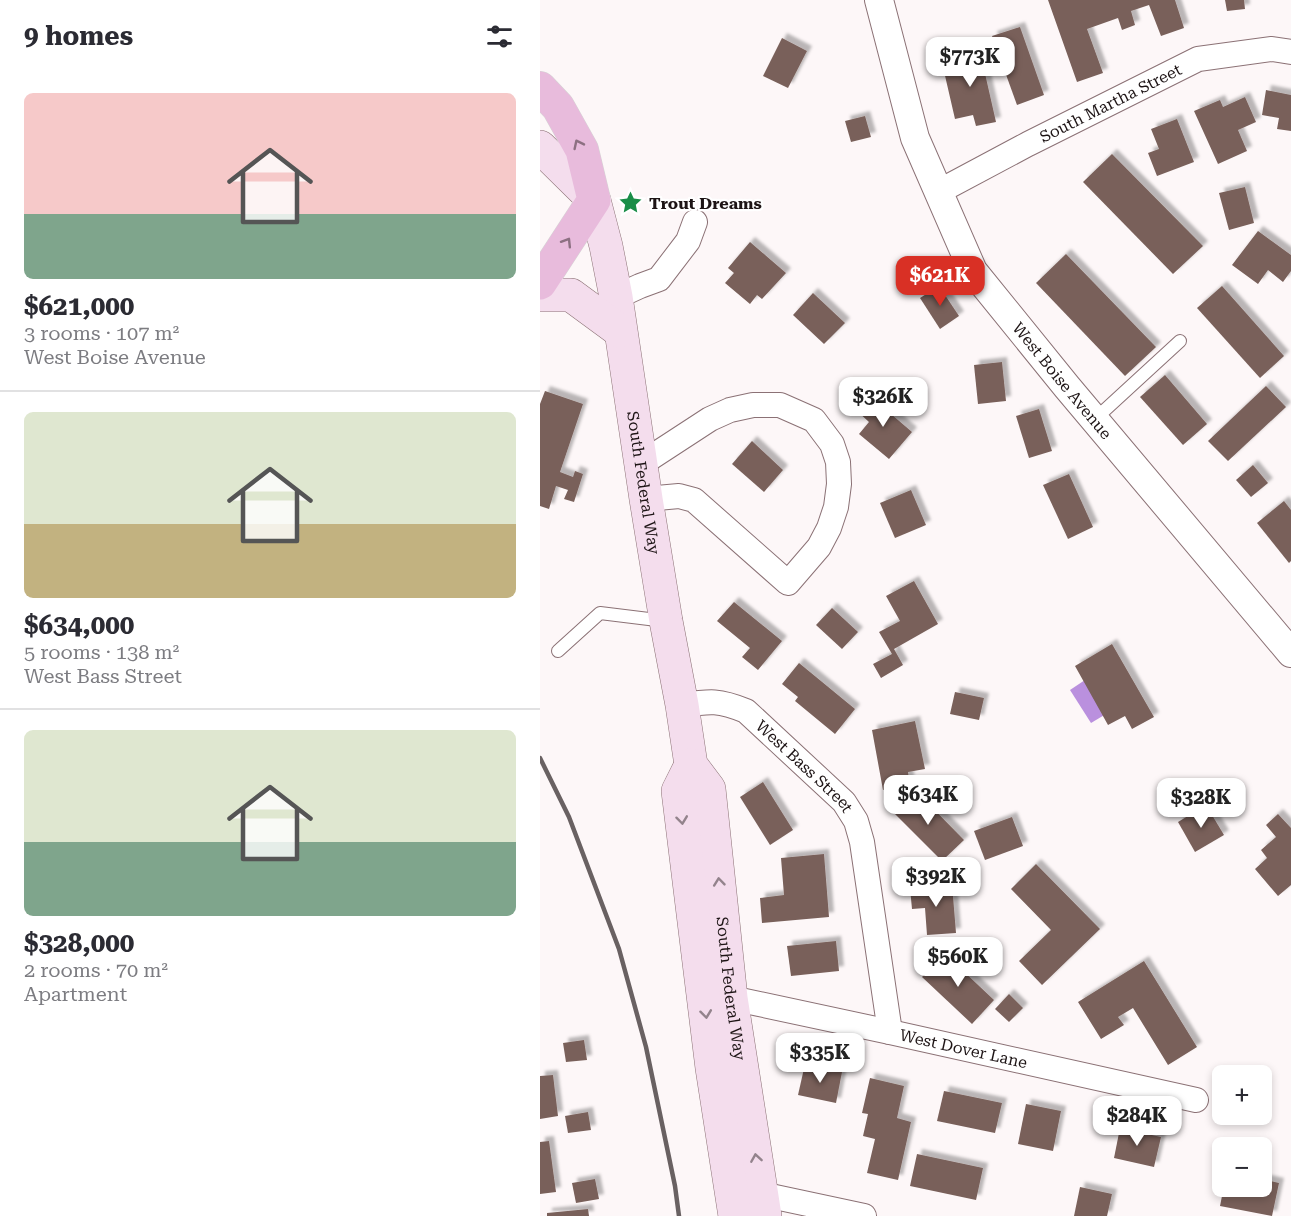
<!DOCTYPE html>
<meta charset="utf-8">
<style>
:root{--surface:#fff;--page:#f2f2f3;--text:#2b2b33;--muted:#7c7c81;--line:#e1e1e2;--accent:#d93025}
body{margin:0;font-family:"Roboto Serif",serif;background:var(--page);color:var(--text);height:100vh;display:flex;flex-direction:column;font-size:22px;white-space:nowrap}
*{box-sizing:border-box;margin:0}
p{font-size:20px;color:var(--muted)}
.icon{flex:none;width:33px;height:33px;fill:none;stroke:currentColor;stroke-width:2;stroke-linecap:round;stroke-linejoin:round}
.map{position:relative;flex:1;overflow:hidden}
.sheet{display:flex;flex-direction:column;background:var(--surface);width:540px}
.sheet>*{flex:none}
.tools{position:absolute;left:672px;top:1065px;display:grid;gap:12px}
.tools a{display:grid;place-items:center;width:60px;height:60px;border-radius:9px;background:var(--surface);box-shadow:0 3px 9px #0003;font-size:30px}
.price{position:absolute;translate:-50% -51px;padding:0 14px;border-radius:12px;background:#fff;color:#222;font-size:20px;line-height:39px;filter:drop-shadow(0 2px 3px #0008)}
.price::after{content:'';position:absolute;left:50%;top:36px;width:18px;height:14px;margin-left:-9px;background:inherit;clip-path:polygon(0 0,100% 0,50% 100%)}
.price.current{background:var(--accent);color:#fff}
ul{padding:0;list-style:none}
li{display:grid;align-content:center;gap:12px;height:318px;padding:0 24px}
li+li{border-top:2px solid var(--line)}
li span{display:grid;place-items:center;height:186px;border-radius:9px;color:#555}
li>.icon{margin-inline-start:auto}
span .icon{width:108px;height:108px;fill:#fffc;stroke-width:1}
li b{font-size:26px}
h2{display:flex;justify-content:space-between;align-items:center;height:72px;padding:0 24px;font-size:26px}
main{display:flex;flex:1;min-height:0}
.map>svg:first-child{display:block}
.water{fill:#ba90de}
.building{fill:#79605a;filter:url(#shadow)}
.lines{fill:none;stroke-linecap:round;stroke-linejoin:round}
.service-casing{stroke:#8b7175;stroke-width:14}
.minor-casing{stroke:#8b7175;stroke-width:26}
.tertiary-casing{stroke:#8b7175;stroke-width:30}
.secondary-casing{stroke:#8b7175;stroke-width:34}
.primary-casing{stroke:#d6d5d5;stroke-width:34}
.service{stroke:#fff;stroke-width:12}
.minor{stroke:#fff;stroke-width:24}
.tertiary{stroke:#fff;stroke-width:28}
.secondary{stroke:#f4dded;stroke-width:33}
.primary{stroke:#e8bbdc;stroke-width:33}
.rail{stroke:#696162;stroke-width:4.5}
.oneway{stroke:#8d7082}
.oneway2{stroke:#93838c}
.labels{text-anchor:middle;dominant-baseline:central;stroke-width:4.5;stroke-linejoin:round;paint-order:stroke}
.street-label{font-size:16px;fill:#1d1415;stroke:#fff}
.poi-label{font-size:16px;font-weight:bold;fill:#1d1415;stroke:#fff;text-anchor:start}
</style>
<main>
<section class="sheet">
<h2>9 homes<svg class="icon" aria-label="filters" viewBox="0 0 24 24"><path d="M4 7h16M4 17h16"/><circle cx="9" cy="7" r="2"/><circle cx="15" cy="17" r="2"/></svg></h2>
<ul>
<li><span style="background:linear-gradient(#f6c9c9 65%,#7fa58c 0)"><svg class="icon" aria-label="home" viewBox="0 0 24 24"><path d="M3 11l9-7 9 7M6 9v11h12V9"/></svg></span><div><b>$621,000</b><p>3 rooms · 107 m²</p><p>West Boise Avenue</p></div></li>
<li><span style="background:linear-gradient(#dfe7d0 60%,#c2b280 0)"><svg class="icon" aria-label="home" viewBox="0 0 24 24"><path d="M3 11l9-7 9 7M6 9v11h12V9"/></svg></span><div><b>$634,000</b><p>5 rooms · 138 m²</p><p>West Bass Street</p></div></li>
<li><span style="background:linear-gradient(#dfe7d0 60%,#7fa58c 0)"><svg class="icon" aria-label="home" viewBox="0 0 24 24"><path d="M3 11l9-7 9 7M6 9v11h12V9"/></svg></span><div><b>$328,000</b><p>2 rooms · 70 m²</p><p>Apartment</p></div></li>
</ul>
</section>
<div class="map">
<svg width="751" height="1216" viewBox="0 0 751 1216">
<defs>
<filter id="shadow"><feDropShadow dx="5" dy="-5" stdDeviation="1.5" flood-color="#0004"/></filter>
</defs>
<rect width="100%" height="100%" fill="#fdf7f8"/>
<path class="water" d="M545 680 566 714 551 723 530 690Z"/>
<g class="building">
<path d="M508 0H635L644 28 621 36 609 5 591 11 595 25 582 30 578 18 547 29 563 73 537 82Z"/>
<path d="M685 0H704L705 9 687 11Z"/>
<path d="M480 27 504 95 477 105 452 36Z"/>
<path d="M242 38 267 51 248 88 223 76Z"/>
<path d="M439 47 456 122 436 126 433 115 415 119 403 67 419 63 416 52Z"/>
<path d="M726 90 751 95V131L737 129 739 118 722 115Z"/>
<path d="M705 97 716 122 698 130 707 151 678 164 654 111 680 100 683 107Z"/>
<path d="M325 116 331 137 311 142 305 121Z"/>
<path d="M637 119 654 162 617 176 608 153 619 149 611 129Z"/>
<path d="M572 154 663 246 633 274 543 182Z"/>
<path d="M705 187 714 223 689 230 679 193Z"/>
<path d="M718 231 751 255V271L743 282 728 270 718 284 692 265Z"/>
<path d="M210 242 246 273 222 299 217 295 210 304 185 283 194 273 188 268Z"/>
<path d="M526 254 616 347 585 376 496 283Z"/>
<path d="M399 286 419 316 400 329 380 298Z"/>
<path d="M682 286 744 356 720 378 657 308Z"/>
<path d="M273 293 305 323 284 344 253 315Z"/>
<path d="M462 362 466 401 438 404 434 365Z"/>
<path d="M625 375 667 424 643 445 600 397Z"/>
<path d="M726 386 746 407 688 461 668 441Z"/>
<path d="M5 391 43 404 20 472 33 477 35 471 43 474 34 502 24 499 28 490 16 486 9 509 0 506V404Z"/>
<path d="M330 396 372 432 349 459 319 434 329 422 317 411Z"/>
<path d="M499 409 512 451 489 458 476 416Z"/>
<path d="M212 441 243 470 224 492 192 464Z"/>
<path d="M713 465 728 483 711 497 696 480Z"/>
<path d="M529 474 553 527 528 539 503 485Z"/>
<path d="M371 490 386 525 355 538 340 503Z"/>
<path d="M744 501 751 510V561L749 563 717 523Z"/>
<path d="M374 581 398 624 354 649 363 665 341 678 333 664 352 654 339 632 360 621 346 596Z"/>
<path d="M194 602 242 641 218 670 202 657 210 648 177 621Z"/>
<path d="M292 608 318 632 302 649 276 625Z"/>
<path d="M572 644 614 717 592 729 585 716 568 725 535 666Z"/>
<path d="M259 663 315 709 295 734 255 701 258 697 242 684Z"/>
<path d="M415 692 444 698 439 720 410 714Z"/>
<path d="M375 721 385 769 368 772 370 785 343 790 332 730Z"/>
<path d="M223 782 253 830 230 845 200 797Z"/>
<path d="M375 790 424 840 402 861 353 812Z"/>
<path d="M666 805 684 835 655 852 638 822Z"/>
<path d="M738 814 751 828V885L738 896 715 869 727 858 721 850 736 837 726 825Z"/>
<path d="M472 817 483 846 445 860 434 831Z"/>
<path d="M284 854 289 917 222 923 220 898 244 895 241 858Z"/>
<path d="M496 864 560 929 502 985 479 961 511 930 471 889Z"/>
<path d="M412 884 416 933 387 935 385 908 372 909 370 888Z"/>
<path d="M296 941 299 971 251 976 247 946Z"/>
<path d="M404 953 454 1000 432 1024 382 977Z"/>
<path d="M604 961 657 1047 628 1065 593 1008 578 1017 584 1025 561 1039 538 1002Z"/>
<path d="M469 994 483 1008 469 1022 455 1009Z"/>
<path d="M44 1040 47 1060 26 1062 23 1043Z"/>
<path d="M265 1064 302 1072 296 1103 258 1095Z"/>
<path d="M13 1075 18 1116 0 1119V1076Z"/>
<path d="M330 1078 364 1086 357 1118 371 1122 358 1180 327 1173 335 1139 323 1136 328 1114 322 1113Z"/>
<path d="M404 1091 462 1103 455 1133 397 1121Z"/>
<path d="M486 1104 521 1111 513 1151 478 1144Z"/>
<path d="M48 1112 51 1130 28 1133 25 1116Z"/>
<path d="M580 1128 621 1137 614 1167 574 1158Z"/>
<path d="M9 1141 16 1192 0 1194V1142Z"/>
<path d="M377 1154 443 1168 436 1200 370 1186Z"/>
<path d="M55 1179 59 1199 36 1203 32 1183Z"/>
<path d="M722 1179 739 1183 732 1216 680 1206 684 1186H722Z"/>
<path d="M540 1187 572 1194 567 1216H534Z"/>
<path d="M48 1209 49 1216H7V1213Z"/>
</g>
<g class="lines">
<defs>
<g id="service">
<path d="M554 420 640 341"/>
<path d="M18 651 60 613 125 621"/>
</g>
<g id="minor">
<path id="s1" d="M398 192 488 144 658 59 732 49 751 52"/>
<path d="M76 297 100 286 119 279 148 241 155 222"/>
<path d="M101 464 170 419 190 410 213 405H240L274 420 292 444 298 462 299 484 296 507 289 528 279 547 248 583 154 500 139 496 106 499"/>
<path id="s2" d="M142 705C171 701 179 700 206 711L304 802 316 821 322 842 350 1032"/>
<path id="s3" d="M191 998 350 1032 656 1100"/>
<path d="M221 1194 324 1216"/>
</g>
<g id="tertiary">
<path id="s4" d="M339 0 375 138 433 271 527 387 751 653"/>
</g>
<g id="secondary">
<path id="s5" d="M0 147 54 200 66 246 76 297 106 499 126 621 142 705 151 765 169 789 191 998 225 1216"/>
<path d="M0 295H31L80 331"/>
<path d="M151 765 138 791 172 1068 195 1216"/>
</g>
<path id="primary" d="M0 88 18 107 42 150 54 200 0 283"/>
</defs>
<use href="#service" class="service-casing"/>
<use href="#minor" class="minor-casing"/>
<use href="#tertiary" class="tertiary-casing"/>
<use href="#secondary" class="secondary-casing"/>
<use href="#primary" class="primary-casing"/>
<use href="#service" class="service"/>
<use href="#minor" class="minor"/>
<use href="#tertiary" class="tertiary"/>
<use href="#secondary" class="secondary"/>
<use href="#primary" class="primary"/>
<path class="rail" d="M0 758 29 817 79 949 106 1047 135 1186 139 1216"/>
</g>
<defs><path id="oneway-chevron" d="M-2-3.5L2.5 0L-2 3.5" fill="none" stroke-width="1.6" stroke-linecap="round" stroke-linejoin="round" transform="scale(1.5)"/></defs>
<g class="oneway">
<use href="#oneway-chevron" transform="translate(38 144) rotate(-116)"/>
<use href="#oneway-chevron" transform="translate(27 242) rotate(-58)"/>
</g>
<g class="oneway2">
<use href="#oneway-chevron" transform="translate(142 820) rotate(83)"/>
<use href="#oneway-chevron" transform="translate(179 882) rotate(-96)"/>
<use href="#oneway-chevron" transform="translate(166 1014) rotate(83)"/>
<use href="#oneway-chevron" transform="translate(216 1158) rotate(-99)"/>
</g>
<defs>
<symbol id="sight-bare" viewBox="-9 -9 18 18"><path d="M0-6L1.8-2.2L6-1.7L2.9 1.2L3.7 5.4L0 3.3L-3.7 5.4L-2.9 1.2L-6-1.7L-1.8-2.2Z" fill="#198d47" stroke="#fff" stroke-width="2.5" paint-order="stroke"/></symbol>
</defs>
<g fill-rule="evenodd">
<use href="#sight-bare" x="74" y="186" width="33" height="33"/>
</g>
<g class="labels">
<g class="street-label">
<text stroke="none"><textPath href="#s1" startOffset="194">South Martha Street</textPath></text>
<text stroke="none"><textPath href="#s4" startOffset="429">West Boise Avenue</textPath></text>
<text stroke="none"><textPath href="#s5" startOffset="363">South Federal Way</textPath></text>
<text stroke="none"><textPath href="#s2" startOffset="146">West Bass Street</textPath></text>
<text stroke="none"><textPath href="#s5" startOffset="880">South Federal Way</textPath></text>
<text stroke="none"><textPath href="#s3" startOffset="238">West Dover Lane</textPath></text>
</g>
<g class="poi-label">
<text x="109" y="203">Trout Dreams</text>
</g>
</g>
</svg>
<div class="tools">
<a>+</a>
<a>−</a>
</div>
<b class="price" style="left:430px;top:88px">$773K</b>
<b class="price current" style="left:400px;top:307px">$621K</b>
<b class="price" style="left:343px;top:428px">$326K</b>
<b class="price" style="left:388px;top:826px">$634K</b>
<b class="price" style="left:661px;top:829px">$328K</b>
<b class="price" style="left:396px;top:908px">$392K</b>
<b class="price" style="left:418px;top:988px">$560K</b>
<b class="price" style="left:280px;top:1084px">$335K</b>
<b class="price" style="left:597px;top:1147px">$284K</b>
</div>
</main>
